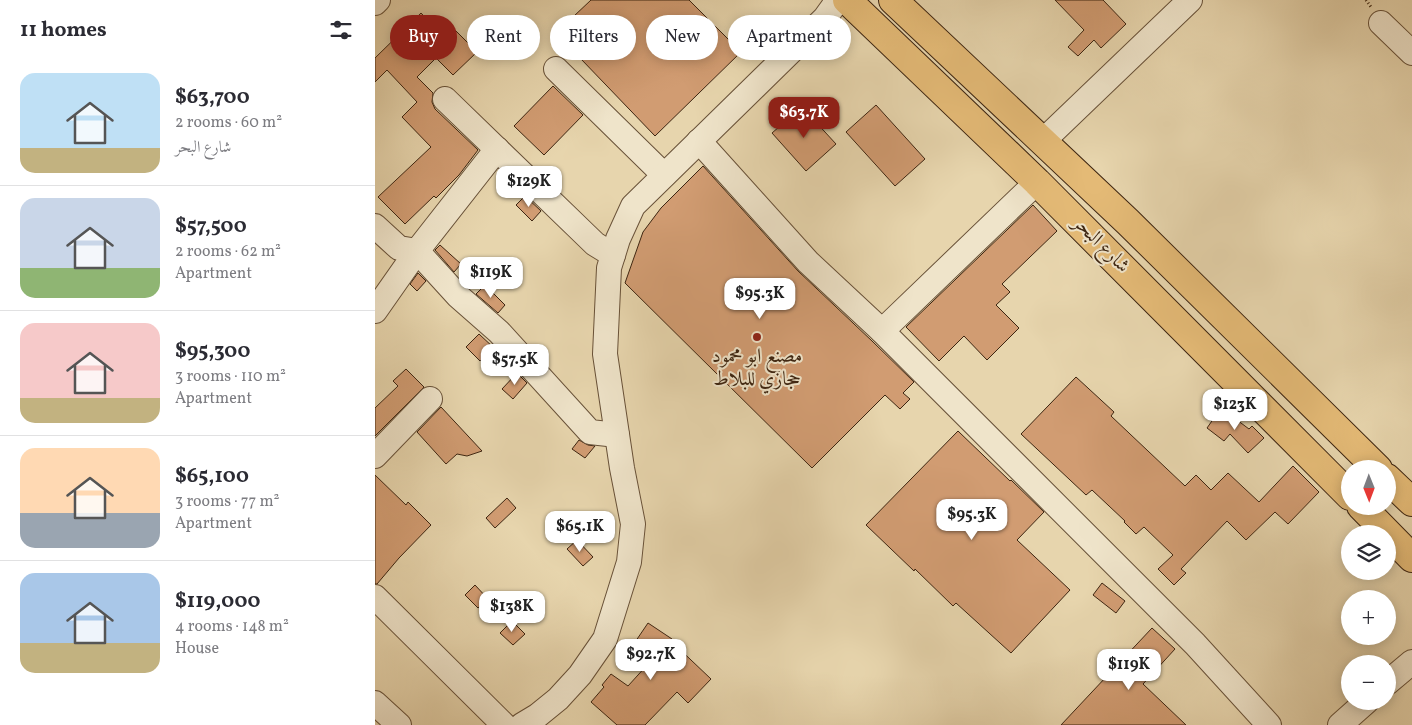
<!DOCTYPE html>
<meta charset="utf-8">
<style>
:root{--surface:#fff;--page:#f7f7f7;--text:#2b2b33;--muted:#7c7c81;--line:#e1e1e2;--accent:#8f2418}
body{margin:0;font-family:Vollkorn,Amiri,serif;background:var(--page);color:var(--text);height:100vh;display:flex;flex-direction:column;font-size:19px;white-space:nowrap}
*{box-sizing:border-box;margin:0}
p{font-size:16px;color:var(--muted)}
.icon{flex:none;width:28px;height:28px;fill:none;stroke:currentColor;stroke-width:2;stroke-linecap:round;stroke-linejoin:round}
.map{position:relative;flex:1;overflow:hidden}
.details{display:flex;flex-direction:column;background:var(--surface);width:375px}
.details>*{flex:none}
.hud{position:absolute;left:15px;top:15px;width:475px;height:45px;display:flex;gap:10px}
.needle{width:32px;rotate:179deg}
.buttons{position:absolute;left:966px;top:460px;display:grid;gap:10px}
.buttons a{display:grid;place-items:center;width:55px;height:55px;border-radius:50%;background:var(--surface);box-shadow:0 2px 12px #0003;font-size:25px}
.price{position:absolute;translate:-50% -42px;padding:0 11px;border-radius:10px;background:#fff;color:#222;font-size:16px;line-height:32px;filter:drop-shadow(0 1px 2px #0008)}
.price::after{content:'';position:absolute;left:50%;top:30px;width:15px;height:11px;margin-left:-8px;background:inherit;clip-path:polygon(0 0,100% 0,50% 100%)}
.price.active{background:var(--accent);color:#fff}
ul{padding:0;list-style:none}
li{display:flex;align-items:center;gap:15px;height:125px;padding:0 20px}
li+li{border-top:1px solid var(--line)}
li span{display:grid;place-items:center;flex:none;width:140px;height:100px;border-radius:15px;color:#555}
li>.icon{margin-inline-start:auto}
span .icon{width:60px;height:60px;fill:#fffc;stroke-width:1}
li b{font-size:21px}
h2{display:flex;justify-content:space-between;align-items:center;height:60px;padding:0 20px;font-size:21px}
.chip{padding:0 18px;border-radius:22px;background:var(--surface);box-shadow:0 2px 12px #0003;font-size:18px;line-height:45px}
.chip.active{background:var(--accent);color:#fff}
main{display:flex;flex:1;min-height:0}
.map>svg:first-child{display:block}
.building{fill:#d19c72;stroke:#3d2511}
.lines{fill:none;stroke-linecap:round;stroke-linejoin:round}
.minor-casing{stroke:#685138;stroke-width:26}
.major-casing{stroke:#3d2511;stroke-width:30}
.path{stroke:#3d2511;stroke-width:3;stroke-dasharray:1 2.5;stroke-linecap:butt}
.minor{stroke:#efe4ca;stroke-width:24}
.major{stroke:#e4ba76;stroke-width:28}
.poi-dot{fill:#8f2418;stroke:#efe4ca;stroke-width:2}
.labels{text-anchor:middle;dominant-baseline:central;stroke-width:4;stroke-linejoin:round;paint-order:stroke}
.street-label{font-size:20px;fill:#3d2511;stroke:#efe4ca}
.poi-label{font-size:20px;fill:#3d2511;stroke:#efe4ca}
</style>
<main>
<section class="details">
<h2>11 homes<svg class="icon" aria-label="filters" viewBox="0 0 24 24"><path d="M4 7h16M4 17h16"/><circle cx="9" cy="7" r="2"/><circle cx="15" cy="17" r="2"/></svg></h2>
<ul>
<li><span style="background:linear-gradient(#bfe0f5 75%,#c2b280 0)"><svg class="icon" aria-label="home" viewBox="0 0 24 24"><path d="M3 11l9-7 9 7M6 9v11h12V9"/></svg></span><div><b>$63,700</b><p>2 rooms · 60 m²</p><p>شارع البحر</p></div></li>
<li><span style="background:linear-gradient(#c9d6e8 70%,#8fb573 0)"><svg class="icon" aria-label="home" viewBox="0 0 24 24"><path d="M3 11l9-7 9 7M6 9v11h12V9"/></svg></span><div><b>$57,500</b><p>2 rooms · 62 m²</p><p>Apartment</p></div></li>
<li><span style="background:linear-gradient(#f6c9c9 75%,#c2b280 0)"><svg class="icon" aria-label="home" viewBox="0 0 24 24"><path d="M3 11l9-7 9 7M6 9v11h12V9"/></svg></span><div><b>$95,300</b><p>3 rooms · 110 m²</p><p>Apartment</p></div></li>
<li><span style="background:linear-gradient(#ffd9b3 65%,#9aa5b1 0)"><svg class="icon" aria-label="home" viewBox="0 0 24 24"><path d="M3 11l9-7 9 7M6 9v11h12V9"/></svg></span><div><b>$65,100</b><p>3 rooms · 77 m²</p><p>Apartment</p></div></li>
<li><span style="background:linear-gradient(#a9c7e8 70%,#c2b280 0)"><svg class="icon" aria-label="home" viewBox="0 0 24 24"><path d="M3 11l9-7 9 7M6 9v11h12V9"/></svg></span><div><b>$119,000</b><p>4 rooms · 148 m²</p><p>House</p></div></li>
</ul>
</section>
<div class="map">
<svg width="1037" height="725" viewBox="0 0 1037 725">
<rect width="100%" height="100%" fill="#e7d5ad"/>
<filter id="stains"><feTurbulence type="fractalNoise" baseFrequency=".004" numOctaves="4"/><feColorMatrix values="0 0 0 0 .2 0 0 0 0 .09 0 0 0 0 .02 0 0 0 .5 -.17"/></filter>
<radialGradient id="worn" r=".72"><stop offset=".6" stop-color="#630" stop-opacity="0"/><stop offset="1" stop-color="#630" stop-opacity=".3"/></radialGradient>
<g class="building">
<path d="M216 0H314L366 52 280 136 181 33Z"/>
<path d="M680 0H728L751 24 726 48 719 40 703 56 693 47 709 30Z"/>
<path d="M46 13 64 32 73 23 102 52 78 75 61 58 42 77 58 93 57 102 60 109 103 150 84 175 61 198 59 196 30 224 3 197 56 147 27 117 42 102 12 70 0 82V58Z"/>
<path d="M178 86 208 115 169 155 139 126Z"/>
<path d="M501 105 550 159 520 186 471 132Z"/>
<path d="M427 107 461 144 431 171 397 133Z"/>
<path d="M328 166 423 271 497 341 539 382 528 393 535 399 525 409 510 395 437 468 250 283 268 232 286 208Z"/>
<path d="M150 196 166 211 157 221 141 205Z"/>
<path d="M658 205 682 231 627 284 635 292 621 305 644 328 612 360 589 336 564 361 531 327Z"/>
<path d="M65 245 86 264 79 272 60 250Z"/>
<path d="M43 273 51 281 42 291 35 284Z"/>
<path d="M110 285 130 305 123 313 101 294Z"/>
<path d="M104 334 119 348 105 361 91 347Z"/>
<path d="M31 369 49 387 0 436V408L23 386 18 381Z"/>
<path d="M142 373 152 383 138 399 127 389Z"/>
<path d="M701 377 739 412 736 416 810 486 821 475 836 490 853 473 884 502 918 466 944 492 913 524 900 512 871 540 852 521 806 569 811 573 799 585 783 569 798 555 769 527 761 534 749 522 750 521 717 490 711 495 646 434Z"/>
<path d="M66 407 107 451 92 456 82 454 71 464 42 432Z"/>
<path d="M846 408 874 429 877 426 889 438 873 453 855 434 849 441 832 428Z"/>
<path d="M583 431 635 481 636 480 669 512 642 540 695 590 636 653 581 603 578 606 540 569 539 571 491 525Z"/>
<path d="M204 440 213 445 220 446 210 458 197 449Z"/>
<path d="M0 475 31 505 33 502 56 525 24 558 2 584H0Z"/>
<path d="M132 498 141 508 120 528 111 518Z"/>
<path d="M202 540 218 557 208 566 192 549Z"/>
<path d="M727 583 750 601 741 613 718 595Z"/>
<path d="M100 585 113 599 103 608 90 595Z"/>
<path d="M137 621 150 634 138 645 125 633Z"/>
<path d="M273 623 297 639 296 641 336 679 313 703 302 692 270 725H242L216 702 229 687 227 685 236 674 253 686 273 664 254 651Z"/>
<path d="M777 628 800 649 768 684 811 725H686Z"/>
</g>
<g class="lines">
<defs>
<g id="minor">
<path d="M0 3 3 0"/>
<path d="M1006 23 1037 53"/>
<path d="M181 69 289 175"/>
<path d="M70 99 220 244 238 255"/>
<path d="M324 141 433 262 507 331 820 644 894 725"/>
<path d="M668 141 815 0"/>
<path d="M0 226 24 248 42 251 83 296 124 332 215 432 242 435"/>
<path d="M0 311 42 251 122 149"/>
<path d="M507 331 662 182"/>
<path d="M0 456 55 399"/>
<path d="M0 597 129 725"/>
<path d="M1012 683 1037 662"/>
<path d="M0 703 24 725"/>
<path d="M147 725 162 716 183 699 205 675 230 639 254 562 258 524 247 468 230 354 234 268 243 239 258 206 450 18 463 0"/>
<path d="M965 725 992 701"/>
</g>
<g id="major">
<path d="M472 0 662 182 975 496"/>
<path d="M518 0 753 222 1003 469"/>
<path d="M1012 478 1037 502"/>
<path d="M986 506 1037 558"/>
</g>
</defs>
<use href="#minor" class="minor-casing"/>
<use href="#major" class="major-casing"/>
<path class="path" d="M991 0 996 7"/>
<use href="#minor" class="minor"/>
<use href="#major" class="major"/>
</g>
<circle class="poi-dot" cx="382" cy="337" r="5"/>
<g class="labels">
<g class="street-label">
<text transform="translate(726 245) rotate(45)">شارع البحر</text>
</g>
<g class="poi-label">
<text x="382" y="357">مصنع ابو محمود<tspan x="382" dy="23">حجازي للبلاط</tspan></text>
</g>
</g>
<rect width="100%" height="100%" filter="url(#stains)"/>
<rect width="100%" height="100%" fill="url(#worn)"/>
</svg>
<div class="buttons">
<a><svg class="needle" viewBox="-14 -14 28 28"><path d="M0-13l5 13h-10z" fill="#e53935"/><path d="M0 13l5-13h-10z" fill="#7c7c81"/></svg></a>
<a><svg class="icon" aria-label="layers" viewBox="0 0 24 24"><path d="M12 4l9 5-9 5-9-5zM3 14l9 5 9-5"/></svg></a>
<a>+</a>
<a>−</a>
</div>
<b class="price active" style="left:429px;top:139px">$63.7K</b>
<b class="price" style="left:154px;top:208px">$129K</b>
<b class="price" style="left:116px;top:299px">$119K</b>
<b class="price" style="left:385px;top:320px">$95.3K</b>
<b class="price" style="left:140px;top:386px">$57.5K</b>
<b class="price" style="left:860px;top:431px">$123K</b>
<b class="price" style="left:597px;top:541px">$95.3K</b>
<b class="price" style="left:205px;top:553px">$65.1K</b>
<b class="price" style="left:137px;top:633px">$138K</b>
<b class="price" style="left:276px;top:681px">$92.7K</b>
<b class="price" style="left:754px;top:691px">$119K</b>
<div class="hud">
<a class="chip active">Buy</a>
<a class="chip">Rent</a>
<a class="chip">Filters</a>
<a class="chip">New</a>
<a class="chip">Apartment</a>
</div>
</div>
</main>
